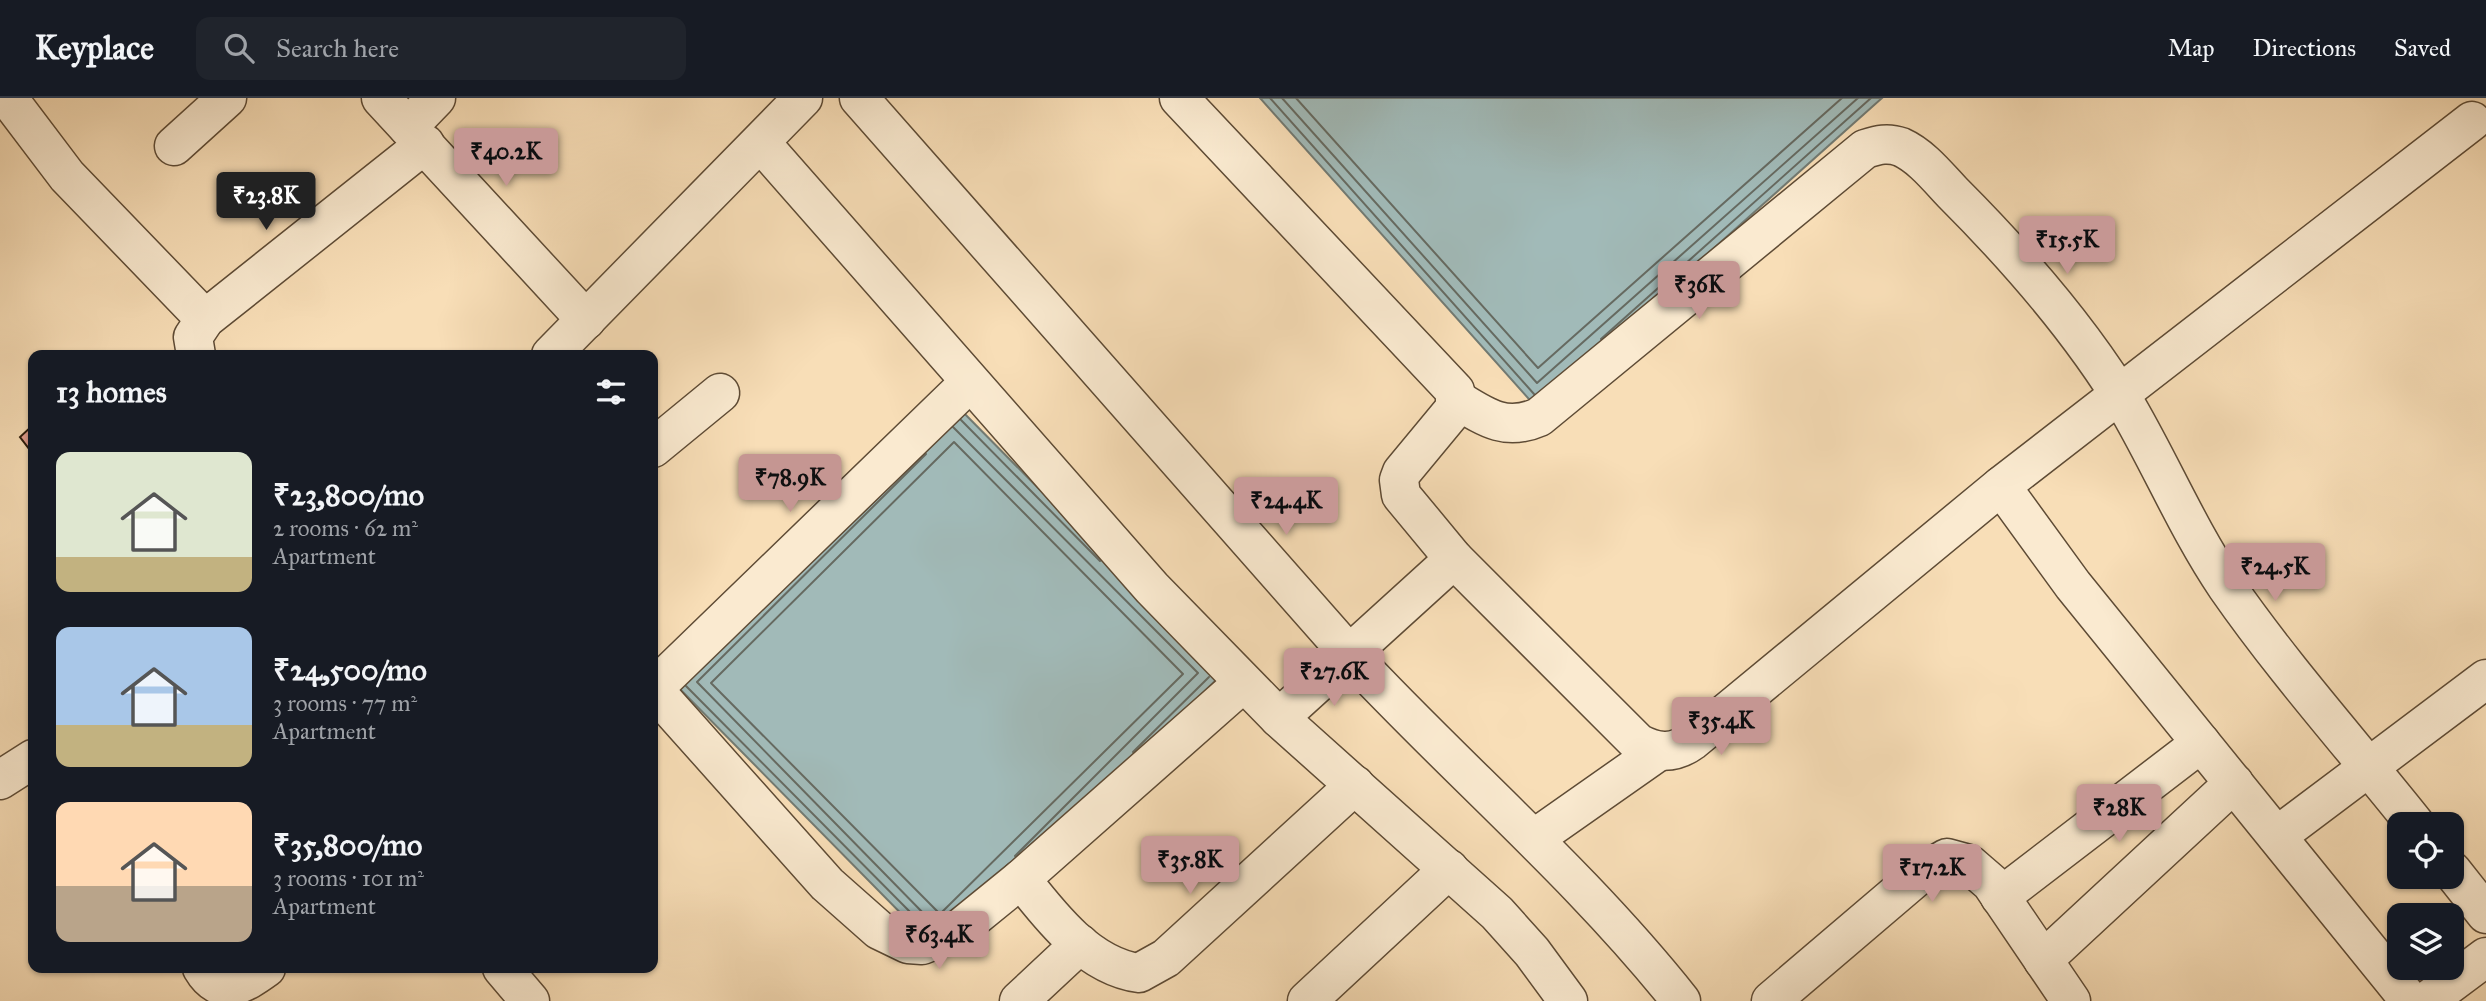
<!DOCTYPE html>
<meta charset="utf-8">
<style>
:root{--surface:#171b24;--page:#20242c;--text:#f1f3f6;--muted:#9ea1a6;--line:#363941;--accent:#c59692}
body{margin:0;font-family:"IM FELL Great Primer",serif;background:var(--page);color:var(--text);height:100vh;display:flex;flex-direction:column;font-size:26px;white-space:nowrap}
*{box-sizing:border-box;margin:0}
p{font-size:23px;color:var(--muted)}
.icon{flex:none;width:38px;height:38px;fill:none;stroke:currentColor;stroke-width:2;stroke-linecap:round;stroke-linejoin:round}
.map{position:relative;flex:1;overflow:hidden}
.panel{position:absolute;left:28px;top:252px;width:630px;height:623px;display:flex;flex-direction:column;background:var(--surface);border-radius:14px;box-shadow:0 2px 5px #0004}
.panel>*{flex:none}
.fabs{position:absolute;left:2387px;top:714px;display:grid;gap:14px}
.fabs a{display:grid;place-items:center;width:77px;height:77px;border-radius:14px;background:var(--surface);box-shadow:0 2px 5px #0004;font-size:35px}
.price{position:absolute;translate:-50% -60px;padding:0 16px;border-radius:7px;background:var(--accent);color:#111;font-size:23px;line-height:46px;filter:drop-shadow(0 2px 4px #0008)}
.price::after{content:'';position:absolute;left:50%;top:42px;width:21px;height:16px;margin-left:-10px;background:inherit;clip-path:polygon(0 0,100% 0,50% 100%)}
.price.active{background:#222;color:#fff}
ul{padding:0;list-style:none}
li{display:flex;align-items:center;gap:21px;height:175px;padding:0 28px}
li span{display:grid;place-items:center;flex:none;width:196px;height:140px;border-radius:14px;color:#555}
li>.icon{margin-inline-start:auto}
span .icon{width:84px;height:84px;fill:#fffc;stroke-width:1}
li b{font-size:30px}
h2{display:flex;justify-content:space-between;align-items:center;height:84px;padding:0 28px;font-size:30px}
header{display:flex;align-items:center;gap:42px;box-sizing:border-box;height:98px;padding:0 35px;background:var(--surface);border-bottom:2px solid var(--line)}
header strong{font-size:33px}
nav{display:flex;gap:38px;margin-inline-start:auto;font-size:24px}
.search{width:490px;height:63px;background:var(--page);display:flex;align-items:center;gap:18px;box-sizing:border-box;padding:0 24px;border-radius:14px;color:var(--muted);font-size:26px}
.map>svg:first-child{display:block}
.water{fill:#a1bab8;stroke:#727a72;stroke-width:2}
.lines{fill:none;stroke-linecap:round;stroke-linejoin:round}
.shore{stroke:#666a61;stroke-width:2}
.building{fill:#e5a090;stroke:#2b1a0a;stroke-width:2}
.minor-casing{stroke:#5e4b35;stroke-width:41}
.tertiary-casing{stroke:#5e4b35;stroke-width:41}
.minor{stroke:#faead0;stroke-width:38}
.tertiary{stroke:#faead0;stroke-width:38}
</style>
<header>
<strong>Keyplace</strong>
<div class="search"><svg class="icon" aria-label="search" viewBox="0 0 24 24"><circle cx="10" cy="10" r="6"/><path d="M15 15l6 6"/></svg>Search here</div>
<nav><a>Map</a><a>Directions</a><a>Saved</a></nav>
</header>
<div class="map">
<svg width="2486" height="903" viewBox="0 0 2486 903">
<rect width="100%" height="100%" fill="#f8deb7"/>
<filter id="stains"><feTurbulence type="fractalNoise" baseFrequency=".00286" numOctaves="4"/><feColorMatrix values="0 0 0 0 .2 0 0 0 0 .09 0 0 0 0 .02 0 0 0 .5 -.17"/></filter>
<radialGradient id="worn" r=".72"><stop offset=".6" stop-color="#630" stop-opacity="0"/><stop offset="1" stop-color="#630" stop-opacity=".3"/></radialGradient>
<g class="water">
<path d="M1260 0H1882L1536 309Z"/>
<path d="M954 305 1222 576 940 855 673 584Z"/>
</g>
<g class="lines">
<g class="shore">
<path d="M1270 0 1534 296"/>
<path d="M1282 0 1537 285 1858 0"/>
<path d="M1296 0 1538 270 1842 0"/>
<path d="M1601 241 1871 0"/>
<path d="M961 322 1100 463"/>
<path d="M953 329 1198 575 1015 758"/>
<path d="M954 344 1183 576 940 816 711 585Z"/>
<path d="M926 356 697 584 929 821"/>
<path d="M686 588 921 825"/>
<path d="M1133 654 1209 579"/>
</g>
</g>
<path class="building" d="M33 327V356L20 339Z"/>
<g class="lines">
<defs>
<g id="minor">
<path d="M8 0 67 78 205 221"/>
<path d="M381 0 586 222"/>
<path d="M859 0 1350 557C1459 674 1581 777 1681 903"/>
<path d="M1179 0 1455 293V310L1402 374 1399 382 1401 397 1454 461 1638 645C1658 656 1674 656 1692 643L2001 388 2472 23"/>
<path d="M408 29 436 0"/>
<path d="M761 45 1152 490 1279 620 1497 815 1532 854 1568 903"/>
<path d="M174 48 227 0"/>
<path d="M196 257 193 239 205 221 425 46"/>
<path d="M1456 301C1485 319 1505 334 1539 319L1865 51C1878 47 1887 44 1901 49 1921 58 1937 78 1952 94 2016 158 2083 235 2129 312 2163 371 2189 433 2227 489 2284 571 2352 647 2415 726"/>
<path d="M653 350 720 295"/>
<path d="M2001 388 2073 487 2410 903"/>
<path d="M653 591 827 786 879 832 908 846 922 847 957 833 1021 781 1243 585"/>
<path d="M653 591 969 285"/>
<path d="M1279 620 1454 461"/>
<path d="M0 682 33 661"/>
<path d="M2277 738 2486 581"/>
<path d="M1535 740 1659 653"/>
<path d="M2452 773 2486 816"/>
<path d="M1021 781C1050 818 1088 868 1139 875L1166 860 1355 687"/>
<path d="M2000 799 2201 645"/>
<path d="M2043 862 2234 685"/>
<path d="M202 870C220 901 244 886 266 870"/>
<path d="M1019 903 1080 846"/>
<path d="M1307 903 1449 771"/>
<path d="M1771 903 1920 776 1947 760 1969 766 1991 785 2071 903"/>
<path d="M2427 903 2486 859"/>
</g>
<g id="tertiary">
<path d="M551 257 803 0"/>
<path d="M502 870 530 903"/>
</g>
</defs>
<use href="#minor" class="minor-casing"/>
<use href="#tertiary" class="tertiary-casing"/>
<use href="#minor" class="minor"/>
<use href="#tertiary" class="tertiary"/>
</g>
<rect width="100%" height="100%" filter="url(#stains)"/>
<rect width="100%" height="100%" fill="url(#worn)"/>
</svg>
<div class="fabs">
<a><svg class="icon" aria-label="locate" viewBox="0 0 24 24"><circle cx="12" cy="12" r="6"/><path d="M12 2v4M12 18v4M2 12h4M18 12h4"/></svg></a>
<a><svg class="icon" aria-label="layers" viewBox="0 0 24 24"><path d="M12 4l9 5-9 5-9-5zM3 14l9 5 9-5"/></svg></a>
</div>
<b class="price" style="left:506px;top:90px">₹40.2K</b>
<b class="price active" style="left:266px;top:134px">₹23.8K</b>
<b class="price" style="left:2067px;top:178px">₹15.5K</b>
<b class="price" style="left:1699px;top:223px">₹36K</b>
<b class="price" style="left:790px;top:416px">₹78.9K</b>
<b class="price" style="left:1286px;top:439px">₹24.4K</b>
<b class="price" style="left:2275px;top:505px">₹24.5K</b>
<b class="price" style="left:1334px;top:610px">₹27.6K</b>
<b class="price" style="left:1721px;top:659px">₹35.4K</b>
<b class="price" style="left:2119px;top:746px">₹28K</b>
<b class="price" style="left:1190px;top:798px">₹35.8K</b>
<b class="price" style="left:1932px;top:806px">₹17.2K</b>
<b class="price" style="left:939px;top:873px">₹63.4K</b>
<section class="panel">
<h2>13 homes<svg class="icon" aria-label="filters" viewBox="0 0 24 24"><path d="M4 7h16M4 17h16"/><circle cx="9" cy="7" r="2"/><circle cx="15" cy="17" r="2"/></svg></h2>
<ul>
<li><span style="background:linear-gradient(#dfe7d0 75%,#c2b280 0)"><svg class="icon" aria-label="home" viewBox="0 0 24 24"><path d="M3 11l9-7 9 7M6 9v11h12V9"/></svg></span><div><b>₹23,800/mo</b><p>2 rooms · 62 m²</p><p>Apartment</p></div></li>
<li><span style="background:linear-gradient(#a9c7e8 70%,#c2b280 0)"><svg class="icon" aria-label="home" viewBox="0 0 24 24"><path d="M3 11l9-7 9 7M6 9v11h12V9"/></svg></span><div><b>₹24,500/mo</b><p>3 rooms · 77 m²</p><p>Apartment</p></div></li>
<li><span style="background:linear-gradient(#ffd9b3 60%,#b9a48a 0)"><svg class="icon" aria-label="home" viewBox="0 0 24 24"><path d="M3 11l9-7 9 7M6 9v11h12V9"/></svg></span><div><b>₹35,800/mo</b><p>3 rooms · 101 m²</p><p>Apartment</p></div></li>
</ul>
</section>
</div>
